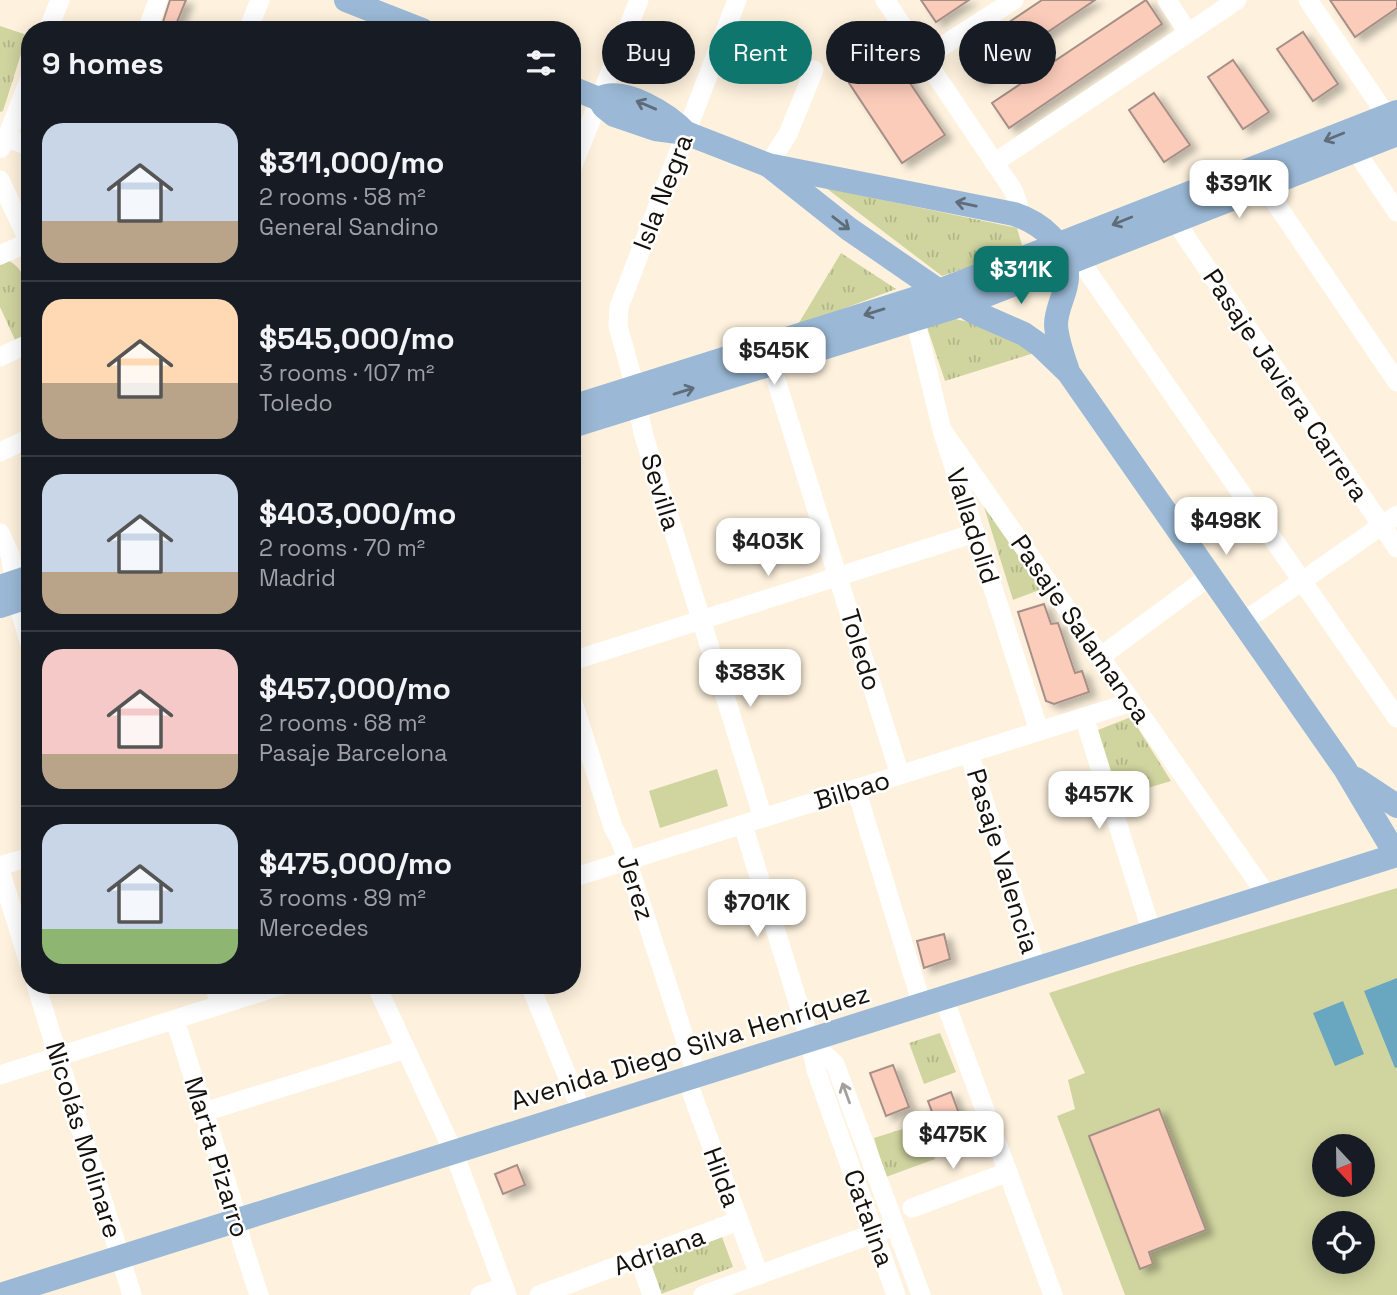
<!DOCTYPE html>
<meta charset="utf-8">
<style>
:root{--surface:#171b24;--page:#242831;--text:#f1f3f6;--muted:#9ea1a6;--line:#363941;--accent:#0f766e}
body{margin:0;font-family:"Space Grotesk",sans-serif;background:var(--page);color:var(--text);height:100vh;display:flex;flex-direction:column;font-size:26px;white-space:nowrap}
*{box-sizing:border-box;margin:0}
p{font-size:23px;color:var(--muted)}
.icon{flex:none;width:38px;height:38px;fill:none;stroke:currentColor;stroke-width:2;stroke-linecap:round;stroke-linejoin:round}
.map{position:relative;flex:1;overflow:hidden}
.panel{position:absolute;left:21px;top:21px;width:560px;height:973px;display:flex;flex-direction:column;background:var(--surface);border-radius:28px;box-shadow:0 4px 18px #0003}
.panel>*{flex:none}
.guide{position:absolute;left:602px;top:21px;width:665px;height:63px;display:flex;gap:14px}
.needle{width:46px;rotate:158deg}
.tools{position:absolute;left:1312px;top:1134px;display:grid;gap:14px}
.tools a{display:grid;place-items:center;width:63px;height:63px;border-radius:50%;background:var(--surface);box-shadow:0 4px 18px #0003;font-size:35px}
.price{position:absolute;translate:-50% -60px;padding:0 16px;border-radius:14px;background:#fff;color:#222;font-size:23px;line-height:46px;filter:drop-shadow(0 2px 4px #0008)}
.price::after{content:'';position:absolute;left:50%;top:42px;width:21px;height:16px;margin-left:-10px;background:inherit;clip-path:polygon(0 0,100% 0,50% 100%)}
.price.selected{background:var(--accent);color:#fff}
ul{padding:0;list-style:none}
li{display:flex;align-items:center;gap:21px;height:175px;padding:0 21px}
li+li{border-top:2px solid var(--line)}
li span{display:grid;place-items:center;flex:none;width:196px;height:140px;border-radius:21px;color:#555}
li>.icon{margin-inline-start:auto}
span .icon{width:84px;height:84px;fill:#fffc;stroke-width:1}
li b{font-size:30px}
h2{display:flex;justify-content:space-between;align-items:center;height:84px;padding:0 21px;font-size:30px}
.chip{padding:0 24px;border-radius:32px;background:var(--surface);box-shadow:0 4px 18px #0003;font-size:24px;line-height:63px}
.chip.selected{background:var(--accent);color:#fff}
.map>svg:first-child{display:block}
.grass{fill:url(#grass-tufts)}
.pitch{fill:#d0d49f;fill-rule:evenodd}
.water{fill:#69a7c1}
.building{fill:#fcccbb;stroke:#a58f87;stroke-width:2;filter:url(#shadow)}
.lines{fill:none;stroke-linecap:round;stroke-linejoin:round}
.minor{stroke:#fff;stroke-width:19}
.major{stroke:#9bb9d6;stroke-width:24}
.oneway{stroke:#5f6d7a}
.oneway2{stroke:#a1a09d}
.labels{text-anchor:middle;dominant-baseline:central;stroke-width:5;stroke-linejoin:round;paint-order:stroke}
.street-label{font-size:26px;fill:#15110a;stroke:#fff}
</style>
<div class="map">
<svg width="1397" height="1295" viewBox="0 0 1397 1295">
<defs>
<pattern id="grass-tufts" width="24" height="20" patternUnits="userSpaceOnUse" patternTransform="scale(1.75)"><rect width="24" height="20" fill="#d0d49f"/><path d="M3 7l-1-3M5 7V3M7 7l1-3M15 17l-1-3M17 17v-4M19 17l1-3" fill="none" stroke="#b2b588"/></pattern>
<filter id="shadow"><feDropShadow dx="7" dy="4.5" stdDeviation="3.5" flood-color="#0004"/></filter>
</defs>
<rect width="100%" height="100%" fill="#fef2de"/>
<g class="grass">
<path d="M0 26 27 35 3 111 0 112Z"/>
<path d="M826 188 1017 228 1023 249 942 276Z"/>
<path d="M841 253 896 289 797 326Z"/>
<path d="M9 261C33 272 30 313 30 335L16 342 0 307V265Z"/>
<path d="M950 318 1013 331 1034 353 945 381 927 327Z"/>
<path d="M981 497 1042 589 1013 600Z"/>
<path d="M1131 717 1171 781 1118 797 1098 730Z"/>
<path d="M940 1033 956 1072 924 1084 909 1043Z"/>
<path d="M922 1123 935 1159 886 1177 874 1138Z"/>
<path d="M722 1237 733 1267 661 1294 650 1265Z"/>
</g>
<g class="pitch">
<path d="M717 769 728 806 660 828 649 791Z"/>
<path d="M1397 888V1295H1125L1057 1116 1075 1109 1068 1080 1085 1073 1049 993 1130 967ZM1325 1146H1363V1185H1325ZM1325 1223H1363V1262H1325Z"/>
</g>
<g class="water">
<path d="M1397 978V1067L1395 1068 1364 991Z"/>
<path d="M1343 1001 1364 1054 1335 1066 1313 1013Z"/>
</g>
<g class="building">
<path d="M170 0H186L175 27 163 22Z"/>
<path d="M921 0H969L936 22Z"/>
<path d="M1042 0H1095L977 80 960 55Z"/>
<path d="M1146 0 1162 24 1009 128 992 103Z"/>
<path d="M1330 0H1397V8L1355 37Z"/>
<path d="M1303 32 1338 84 1313 101 1277 49Z"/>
<path d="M891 55 945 135 902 163 849 83Z"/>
<path d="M1233 60 1269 112 1243 129 1208 77Z"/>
<path d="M1154 93 1190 145 1164 162 1129 110Z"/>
<path d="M1044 604 1051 624 1058 623 1075 673 1082 671 1089 692 1054 704 1046 701 1018 612Z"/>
<path d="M944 934 950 959 924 968 917 941Z"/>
<path d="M893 1065 909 1107 886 1116 870 1073Z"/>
<path d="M951 1092 967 1135 944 1144 928 1101Z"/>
<path d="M1159 1109 1206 1230 1149 1252 1153 1264 1140 1269 1089 1136Z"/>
<path d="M517 1165 525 1185 503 1194 495 1174Z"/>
</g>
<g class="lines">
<g class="minor">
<path d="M885 0 1013 190 1018 204 1014 214"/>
<path d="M1167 0 1188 33"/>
<path d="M1308 0 1387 116"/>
<path d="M48 30 60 0"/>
<path d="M147 30 158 0"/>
<path d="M248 30 260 0"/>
<path d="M924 58 1014 0"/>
<path d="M6 137 30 147"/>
<path d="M0 149 5 142 30 78"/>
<path d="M1355 150 1397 212"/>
<path d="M994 163 1237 0"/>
<path d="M768 165 788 134 814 70"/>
<path d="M572 168 639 0"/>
<path d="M0 180 30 244"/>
<path d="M1264 186 1397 382"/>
<path d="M1175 221 1397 548"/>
<path d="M0 255 29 242"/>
<path d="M1079 259 1397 718"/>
<path d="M915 319 942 430 1039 731"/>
<path d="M0 357 30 343"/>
<path d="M771 364 900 775"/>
<path d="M635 387 618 326 619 307 737 0"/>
<path d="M638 406 643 433 763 818"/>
<path d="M942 430 1268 897"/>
<path d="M0 452 30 438"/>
<path d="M0 533 10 555 15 582"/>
<path d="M17 600 30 645"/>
<path d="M1243 622 1397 515"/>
<path d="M1100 657 1211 575"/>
<path d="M572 661 975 533"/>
<path d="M572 699 613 827 621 842 697 1076"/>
<path d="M1084 717 1152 933"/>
<path d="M969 753 1037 970"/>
<path d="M856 789 922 1005"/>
<path d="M743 825 810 1041 816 1070 896 1295"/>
<path d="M0 866 30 857"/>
<path d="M0 870 30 966"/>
<path d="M572 878 1132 702"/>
<path d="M36 985 132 1295"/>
<path d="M214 985 220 1005"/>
<path d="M376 985 454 1153 507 1295"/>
<path d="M530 985 582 1112"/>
<path d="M944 999 1053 1295"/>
<path d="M175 1020 232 1200 242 1243 259 1295"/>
<path d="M810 1041 835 1064 921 1295"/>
<path d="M0 1075 283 985"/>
<path d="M687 1080 759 1275"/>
<path d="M204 1112 406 1049"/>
<path d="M912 1208 1008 1172"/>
<path d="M639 1258 652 1295"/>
<path d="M480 1295 504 1287"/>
<path d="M539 1295 738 1221"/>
<path d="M703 1295 886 1229"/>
</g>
<g class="major">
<path d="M346 0 422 30"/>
<path d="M572 88 599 99 604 107 614 115 655 129 686 133 768 165 1014 214C1041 223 1068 244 1067 277 1067 293 1056 307 1056 325 1057 340 1062 354 1067 368"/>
<path d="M599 99C623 85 669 115 686 133"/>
<path d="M768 165 849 229 939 291 974 312 1024 334 1041 346 1068 372 1345 769 1396 855"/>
<path d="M572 407 939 291 1397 112"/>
<path d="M572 426 961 305 1397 134"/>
<path d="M0 587 30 577"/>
<path d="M0 606 30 596"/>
<path d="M1356 779 1397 806"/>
<path d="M0 1295 1397 855"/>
</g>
</g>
<defs><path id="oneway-shaft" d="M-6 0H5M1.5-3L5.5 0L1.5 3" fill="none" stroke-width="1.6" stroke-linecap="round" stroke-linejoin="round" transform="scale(1.75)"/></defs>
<g class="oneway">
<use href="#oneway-shaft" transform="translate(646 105) rotate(-157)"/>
<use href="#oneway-shaft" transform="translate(1334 137) rotate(158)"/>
<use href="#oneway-shaft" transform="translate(966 204) rotate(-168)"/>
<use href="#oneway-shaft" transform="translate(1122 221) rotate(158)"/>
<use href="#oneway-shaft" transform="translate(841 223) rotate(38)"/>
<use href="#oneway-shaft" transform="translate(874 312) rotate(163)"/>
<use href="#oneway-shaft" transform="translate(684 391) rotate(-17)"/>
</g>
<use class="oneway2" href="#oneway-shaft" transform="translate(846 1093) rotate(-110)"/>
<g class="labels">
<g class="street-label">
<text transform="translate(663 192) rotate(-69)">Isla Negra</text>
<text transform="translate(1286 385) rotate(56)">Pasaje Javiera Carrera</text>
<text transform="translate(661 492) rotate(73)">Sevilla</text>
<text transform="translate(973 526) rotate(72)">Valladolid</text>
<text transform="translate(1081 629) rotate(55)">Pasaje Salamanca</text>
<text transform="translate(861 650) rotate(73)">Toledo</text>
<text transform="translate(852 790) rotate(-17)">Bilbao</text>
<text transform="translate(1003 861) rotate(73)">Pasaje Valencia</text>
<text transform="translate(636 887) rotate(72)">Jerez</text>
<text transform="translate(690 1047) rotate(-17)">Avenida Diego Silva Henríquez</text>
<text transform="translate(84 1140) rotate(73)">Nicolás Molinare</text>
<text transform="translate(217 1157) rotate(73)">Marta Pizarro</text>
<text transform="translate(722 1177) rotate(70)">Hilda</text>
<text transform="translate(869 1218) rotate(70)">Catalina</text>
<text transform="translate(659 1251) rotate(-20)">Adriana</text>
</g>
</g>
</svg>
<div class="tools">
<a><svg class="needle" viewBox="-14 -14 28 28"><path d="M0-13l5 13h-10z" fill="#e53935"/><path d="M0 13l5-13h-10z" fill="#9ea1a6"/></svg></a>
<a><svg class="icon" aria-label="locate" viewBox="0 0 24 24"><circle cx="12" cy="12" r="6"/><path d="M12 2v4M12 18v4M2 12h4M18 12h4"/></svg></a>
</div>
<b class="price" style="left:1239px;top:220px">$391K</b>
<b class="price selected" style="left:1021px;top:306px">$311K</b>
<b class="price" style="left:774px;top:387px">$545K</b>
<b class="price" style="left:1226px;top:557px">$498K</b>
<b class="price" style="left:768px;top:578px">$403K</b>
<b class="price" style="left:750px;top:709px">$383K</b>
<b class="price" style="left:1099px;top:831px">$457K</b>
<b class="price" style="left:757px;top:939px">$701K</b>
<b class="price" style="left:953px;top:1171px">$475K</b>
<div class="guide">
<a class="chip">Buy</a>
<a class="chip selected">Rent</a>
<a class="chip">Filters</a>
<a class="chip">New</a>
</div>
<section class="panel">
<h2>9 homes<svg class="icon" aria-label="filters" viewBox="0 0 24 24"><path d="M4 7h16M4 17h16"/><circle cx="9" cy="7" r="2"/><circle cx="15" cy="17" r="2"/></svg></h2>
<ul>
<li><span style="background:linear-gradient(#c9d6e8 70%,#b9a48a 0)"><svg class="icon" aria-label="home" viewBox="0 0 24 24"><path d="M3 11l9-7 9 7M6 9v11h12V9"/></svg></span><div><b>$311,000/mo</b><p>2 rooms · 58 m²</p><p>General Sandino</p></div></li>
<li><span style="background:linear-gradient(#ffd9b3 60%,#b9a48a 0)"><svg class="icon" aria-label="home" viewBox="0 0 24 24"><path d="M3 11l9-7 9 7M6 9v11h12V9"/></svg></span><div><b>$545,000/mo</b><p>3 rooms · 107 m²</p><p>Toledo</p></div></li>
<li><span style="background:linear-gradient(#c9d6e8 70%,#b9a48a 0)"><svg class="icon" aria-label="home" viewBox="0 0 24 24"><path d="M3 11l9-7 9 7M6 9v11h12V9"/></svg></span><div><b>$403,000/mo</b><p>2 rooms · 70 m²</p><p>Madrid</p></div></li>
<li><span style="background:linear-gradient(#f6c9c9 75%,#b9a48a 0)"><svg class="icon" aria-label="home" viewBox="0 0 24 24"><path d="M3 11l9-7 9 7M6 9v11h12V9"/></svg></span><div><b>$457,000/mo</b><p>2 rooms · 68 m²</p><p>Pasaje Barcelona</p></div></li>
<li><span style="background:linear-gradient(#c9d6e8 75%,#8fb573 0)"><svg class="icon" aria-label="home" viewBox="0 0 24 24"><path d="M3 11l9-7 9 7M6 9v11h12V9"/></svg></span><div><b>$475,000/mo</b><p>3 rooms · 89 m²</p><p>Mercedes</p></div></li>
</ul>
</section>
</div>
